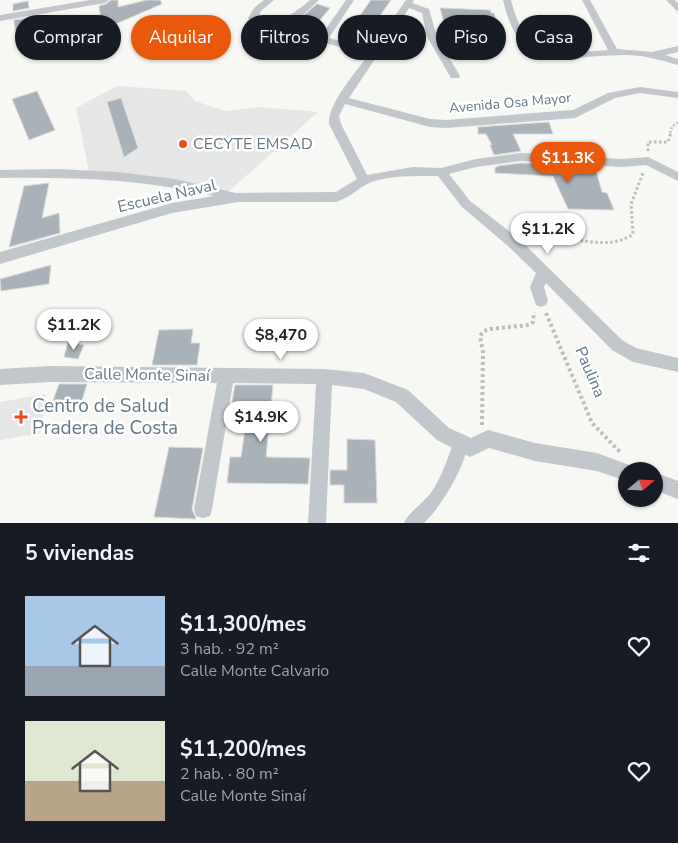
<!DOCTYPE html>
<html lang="es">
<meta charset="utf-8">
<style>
:root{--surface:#171b24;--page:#20242c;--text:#f1f3f6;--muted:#9ea1a6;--accent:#ea580c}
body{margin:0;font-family:"Nunito Sans",sans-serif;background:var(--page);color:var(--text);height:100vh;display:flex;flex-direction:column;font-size:19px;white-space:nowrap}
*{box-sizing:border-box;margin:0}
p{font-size:16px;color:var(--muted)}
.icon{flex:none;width:28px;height:28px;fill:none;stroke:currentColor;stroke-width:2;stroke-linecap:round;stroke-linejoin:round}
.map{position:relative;height:523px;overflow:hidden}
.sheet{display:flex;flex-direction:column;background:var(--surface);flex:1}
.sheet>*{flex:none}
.guide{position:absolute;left:15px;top:15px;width:649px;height:45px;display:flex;gap:10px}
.needle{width:32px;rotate:71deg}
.controls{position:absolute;left:618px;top:462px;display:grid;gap:10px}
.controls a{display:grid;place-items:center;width:45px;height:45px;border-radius:50%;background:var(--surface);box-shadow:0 1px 4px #0004;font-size:25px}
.price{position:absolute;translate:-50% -42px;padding:0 11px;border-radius:18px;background:#fff;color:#222;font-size:16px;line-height:32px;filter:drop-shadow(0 1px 2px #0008)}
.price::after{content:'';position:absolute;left:50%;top:30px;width:15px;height:11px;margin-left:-8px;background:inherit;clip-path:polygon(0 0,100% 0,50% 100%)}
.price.on{background:var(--accent);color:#fff}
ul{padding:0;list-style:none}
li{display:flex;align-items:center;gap:15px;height:125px;padding:0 25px}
li span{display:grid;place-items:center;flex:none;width:140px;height:100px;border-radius:0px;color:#555}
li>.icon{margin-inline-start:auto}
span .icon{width:60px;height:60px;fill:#fffc;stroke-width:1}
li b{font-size:21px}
h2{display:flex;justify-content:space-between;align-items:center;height:60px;padding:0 25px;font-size:21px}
.pill{padding:0 18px;border-radius:22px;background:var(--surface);box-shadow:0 1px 4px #0004;font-size:18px;line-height:45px}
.pill.on{background:var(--accent);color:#fff}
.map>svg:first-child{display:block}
.built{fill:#e5e6e5}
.building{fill:#a9b2b8;stroke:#d9d9d7}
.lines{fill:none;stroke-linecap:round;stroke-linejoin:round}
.path-far2{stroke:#babec0;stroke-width:2.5;stroke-dasharray:2 2;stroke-linecap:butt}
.path-far1{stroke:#babec0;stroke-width:3;stroke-dasharray:2.5 2.5;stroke-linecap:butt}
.path{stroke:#babec0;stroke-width:4;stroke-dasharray:3 3;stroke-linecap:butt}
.pedestrian{fill:#c2c7cb;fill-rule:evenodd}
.minor{fill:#c2c7cb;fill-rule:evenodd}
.poi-dot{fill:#ec4920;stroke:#fff;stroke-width:2}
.labels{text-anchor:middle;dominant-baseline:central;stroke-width:5;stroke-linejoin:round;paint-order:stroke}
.far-street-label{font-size:14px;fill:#657987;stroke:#fff}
.poi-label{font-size:16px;fill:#657987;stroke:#fff;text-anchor:start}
.street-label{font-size:16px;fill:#657987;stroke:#fff}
.near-poi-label{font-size:19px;fill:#657987;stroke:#fff;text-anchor:start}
</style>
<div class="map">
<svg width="678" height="523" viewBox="0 0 678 523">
<rect width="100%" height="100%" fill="#f7f7f4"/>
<g class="built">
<path d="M117 86 186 91 195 101 225 111 260 107 318 112 228 192 90 176 76 108Z"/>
<path d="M46 394 40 433 0 440V402Z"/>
</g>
<g class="building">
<path d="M111 0H118V7L147 0H160L162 4 111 26V21H101L99 6 106 4Z"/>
<path d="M371 0H391L364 38 347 34Z"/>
<path d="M28 1 29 8 13 11V4Z"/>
<path d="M317 4 330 8 313 28 295 23Z"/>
<path d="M440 8 490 10 491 13H494L498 28H494V31L482 30V33L447 34Z"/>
<path d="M30 18 33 41 17 43 14 20Z"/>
<path d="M37 91 55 130 29 140 12 99Z"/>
<path d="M121 98 138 148 124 157 107 102Z"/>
<path d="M549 122 553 134H513L521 151 494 155 490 145H492L486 134H478V127Z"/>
<path d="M521 163 595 167 602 192 607 193 614 210 568 209 553 176 495 173V168L498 166Z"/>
<path d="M49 183 42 218 59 213 60 233 9 247 24 186Z"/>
<path d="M51 265 49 284 1 291 0 279Z"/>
<path d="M193 329 191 343H200L197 365H152L159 330Z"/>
<path d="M68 342 84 345 78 359 64 357Z"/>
<path d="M59 384H87L79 410 50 409Z"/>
<path d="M235 385H273L266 457 310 458 308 484 227 483 230 457H241L245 430 234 429 237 403 232 402Z"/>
<path d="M347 439 375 440 377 503H344V485H330V470H347Z"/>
<path d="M169 447 203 448 192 509 196 519 154 517Z"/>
</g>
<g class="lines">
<path class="path-far2" d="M670 133 672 127 678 122"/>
<g class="path-far1">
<path d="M648 151V142H668L671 132"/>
<path d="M533 242H538L542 232C569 237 609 252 633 234L631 204 643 173"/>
</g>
<g class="path">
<path d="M546 313 592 423 621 453"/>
<path d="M482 425 483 352 480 336 484 331 490 329 529 325 533 322 534 312"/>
</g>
<path class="pedestrian" d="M461 434 466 436C474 455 439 510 424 523H404C408 513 423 503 430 494 443 476 448 456 456 436Z"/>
<g class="minor">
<path d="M90 0H109L105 3 0 21V15Z"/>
<path d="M264 0H274L261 11 258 18 259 21C278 26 296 12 310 0H319L301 17 278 26 321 36 346 0H354L329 38 372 49 406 0H414L412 3 429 9 437 37 460 76 459 78H451L427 37 422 13 409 8 349 98 430 119 446 120 573 110 608 93 640 87 678 92V98L640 93 615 98 575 118 446 128 430 127 345 104 339 116 341 124 367 175 413 167 441 168 476 159 521 153 622 159 648 157 678 172V181L646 165 622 167 521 161 476 167 449 174 470 201 518 238 622 340 636 348 678 358V372L633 362 612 350 546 283 544 287 548 301 546 305 541 307 536 305 530 287 536 273 508 246 462 207 438 176C417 176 385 175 367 184 356 190 349 198 336 202H238L172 213 0 264V252L172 203 214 196C144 179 72 177 0 178V170L58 169 117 172 175 179 236 193 336 192 357 179 329 124C327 104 357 71 369 54L252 25 248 18 254 8Z"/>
<path d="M503 0H511C527 62 553 54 608 50L582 0H590L617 49 652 52 678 46V52L665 55 678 59V65C660 60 644 55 625 55 564 55 521 78 503 0Z"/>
<path d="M666 0H675L678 4V12Z"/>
<path d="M50 366 324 369 364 373 408 390 449 428 471 438 488 430 535 443 597 453 632 466 635 471H626V481L597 471 535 461 489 448 470 457 437 440 396 402 364 389 332 385 326 523H308L316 384 233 383 212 509 210 516 203 518 196 516 194 509 217 383 50 382 0 385V369Z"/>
<path d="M654 472 678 481V499L654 490Z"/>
</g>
</g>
<g class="poi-dot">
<circle cx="183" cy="144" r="5"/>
<path d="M18.5 409.5h5v5h5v5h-5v5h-5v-5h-5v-5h5z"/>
</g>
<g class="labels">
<g class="far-street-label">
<text transform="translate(510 103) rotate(-5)">Avenida Osa Mayor</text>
</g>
<g class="poi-label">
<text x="193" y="144">CECYTE EMSAD</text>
</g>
<g class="street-label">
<text transform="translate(167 196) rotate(-13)">Escuela Naval</text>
<text transform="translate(590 372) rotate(67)">Paulina</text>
<text transform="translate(147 375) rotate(1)">Calle Monte Sinaí</text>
</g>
<g class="near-poi-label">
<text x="32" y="406">Centro de Salud<tspan x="32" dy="22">Pradera de Costa</tspan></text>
</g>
</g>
</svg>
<div class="controls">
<a><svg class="needle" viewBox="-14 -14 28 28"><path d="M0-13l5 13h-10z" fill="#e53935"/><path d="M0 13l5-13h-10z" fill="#9ea1a6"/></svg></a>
</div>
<b class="price on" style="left:568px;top:184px">$11.3K</b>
<b class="price" style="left:548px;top:255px">$11.2K</b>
<b class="price" style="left:74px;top:351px">$11.2K</b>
<b class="price" style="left:281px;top:361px">$8,470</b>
<b class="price" style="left:261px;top:443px">$14.9K</b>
<div class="guide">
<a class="pill">Comprar</a>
<a class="pill on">Alquilar</a>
<a class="pill">Filtros</a>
<a class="pill">Nuevo</a>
<a class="pill">Piso</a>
<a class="pill">Casa</a>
</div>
</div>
<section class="sheet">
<h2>5 viviendas<svg class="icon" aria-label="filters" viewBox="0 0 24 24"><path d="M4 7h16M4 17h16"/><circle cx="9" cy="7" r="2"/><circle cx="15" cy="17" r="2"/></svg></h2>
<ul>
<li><span style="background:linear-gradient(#a9c7e8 70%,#9aa5b1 0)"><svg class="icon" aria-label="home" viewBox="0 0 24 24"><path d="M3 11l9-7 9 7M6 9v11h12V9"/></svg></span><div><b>$11,300/mes</b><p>3 hab. · 92 m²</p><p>Calle Monte Calvario</p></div><svg class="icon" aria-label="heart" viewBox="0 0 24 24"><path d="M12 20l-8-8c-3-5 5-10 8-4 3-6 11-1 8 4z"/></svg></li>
<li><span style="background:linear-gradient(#dfe7d0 60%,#b9a48a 0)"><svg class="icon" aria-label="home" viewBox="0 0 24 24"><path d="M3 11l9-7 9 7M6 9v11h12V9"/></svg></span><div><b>$11,200/mes</b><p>2 hab. · 80 m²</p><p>Calle Monte Sinaí</p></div><svg class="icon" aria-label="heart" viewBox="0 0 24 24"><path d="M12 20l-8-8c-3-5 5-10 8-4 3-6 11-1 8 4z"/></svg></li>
</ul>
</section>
